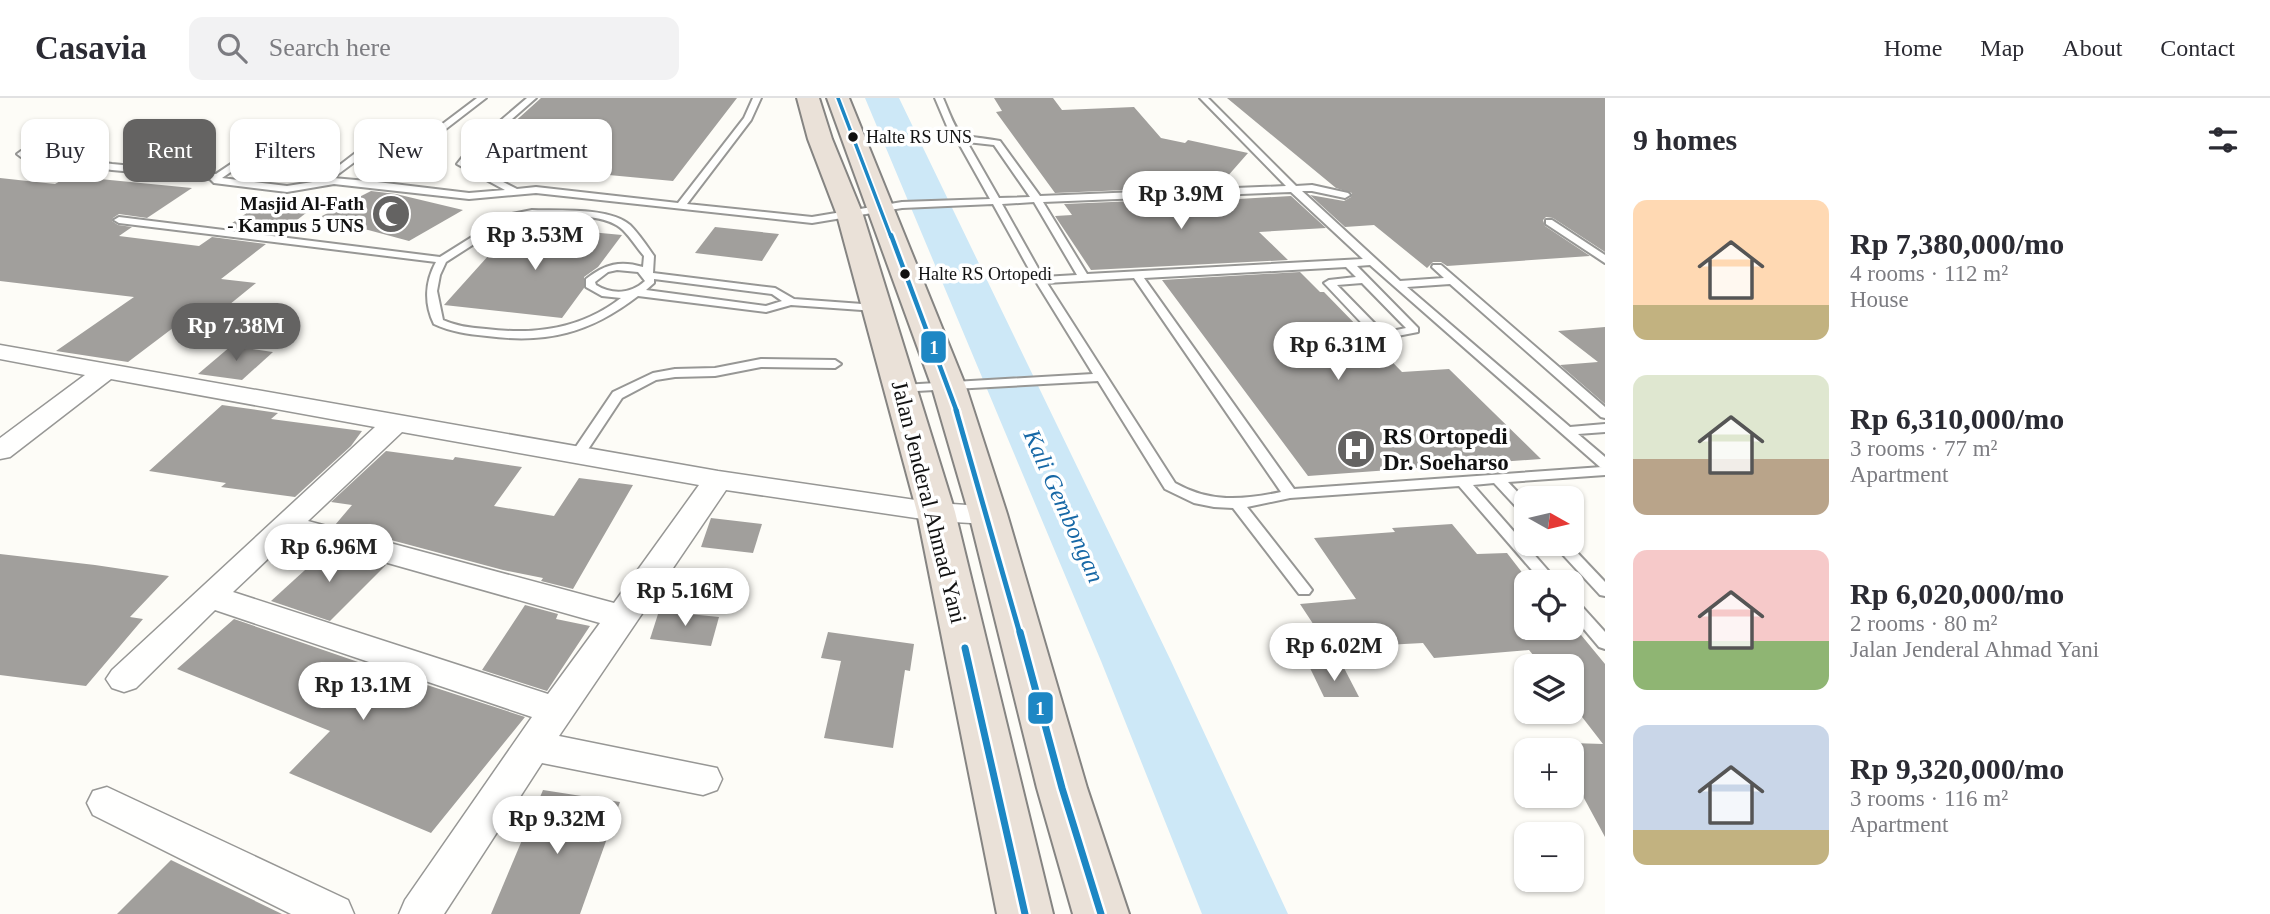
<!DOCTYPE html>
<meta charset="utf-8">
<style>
:root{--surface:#fff;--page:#f2f2f3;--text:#2b2b33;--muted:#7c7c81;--line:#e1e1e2;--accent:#646362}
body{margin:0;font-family:"Times New Roman",serif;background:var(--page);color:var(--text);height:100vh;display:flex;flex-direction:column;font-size:26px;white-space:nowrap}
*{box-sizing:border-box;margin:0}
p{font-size:23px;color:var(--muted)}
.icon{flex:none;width:38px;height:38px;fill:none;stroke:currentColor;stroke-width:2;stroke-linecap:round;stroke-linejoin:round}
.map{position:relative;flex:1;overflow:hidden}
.side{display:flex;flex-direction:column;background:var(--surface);width:665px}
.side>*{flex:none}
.top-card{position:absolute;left:21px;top:21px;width:665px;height:63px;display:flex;gap:14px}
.needle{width:46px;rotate:98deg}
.controls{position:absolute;left:1514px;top:388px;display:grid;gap:14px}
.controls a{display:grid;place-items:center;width:70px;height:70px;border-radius:14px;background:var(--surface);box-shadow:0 2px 5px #0004;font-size:35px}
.price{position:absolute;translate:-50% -60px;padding:0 16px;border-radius:24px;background:#fff;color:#222;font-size:23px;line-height:46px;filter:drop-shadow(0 2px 4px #0008)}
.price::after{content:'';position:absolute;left:50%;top:42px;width:21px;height:16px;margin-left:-10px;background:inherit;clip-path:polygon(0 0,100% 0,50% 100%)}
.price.on{background:var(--accent);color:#fff}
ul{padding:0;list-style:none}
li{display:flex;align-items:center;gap:21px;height:175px;padding:0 28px}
li span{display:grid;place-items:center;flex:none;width:196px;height:140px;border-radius:14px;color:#555}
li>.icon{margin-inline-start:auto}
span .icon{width:84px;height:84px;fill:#fffc;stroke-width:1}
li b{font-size:30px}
h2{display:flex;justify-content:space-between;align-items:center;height:84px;padding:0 28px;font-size:30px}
.pill{padding:0 24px;border-radius:14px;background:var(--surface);box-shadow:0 2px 5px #0004;font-size:24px;line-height:63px}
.pill.on{background:var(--accent);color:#fff}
header{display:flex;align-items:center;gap:42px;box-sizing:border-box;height:98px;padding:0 35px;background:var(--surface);border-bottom:2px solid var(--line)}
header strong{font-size:33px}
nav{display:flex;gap:38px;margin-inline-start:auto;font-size:24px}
.search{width:490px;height:63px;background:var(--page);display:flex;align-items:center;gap:18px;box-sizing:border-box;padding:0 24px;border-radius:14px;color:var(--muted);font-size:26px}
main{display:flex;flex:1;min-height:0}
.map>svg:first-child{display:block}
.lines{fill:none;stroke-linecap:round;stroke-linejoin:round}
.river{fill:#cde8f7;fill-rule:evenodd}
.building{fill:#a19f9c}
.lane-casing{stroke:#979795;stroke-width:4}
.street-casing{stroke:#979795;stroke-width:3}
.highway-casing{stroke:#858482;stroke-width:4}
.lane{fill:#fffffe;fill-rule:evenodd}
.street{fill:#fffffe;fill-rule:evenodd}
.highway{fill:#eae1d8;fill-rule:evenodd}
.bus-1-far3-casing{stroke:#fff;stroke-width:7}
.bus-1-far2-casing{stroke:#fff;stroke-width:9}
.bus-1-far1-casing{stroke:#fff;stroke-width:10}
.bus-1-casing{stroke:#fff;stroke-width:12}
.bus-1-far3{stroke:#1d87c4;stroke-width:3.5}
.bus-1-far2{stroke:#1d87c4;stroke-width:4.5}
.bus-1-far1{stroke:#1d87c4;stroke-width:5}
.bus-1{stroke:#1d87c4;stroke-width:7}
.bus-dot{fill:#111;stroke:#fff;stroke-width:2.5}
.labels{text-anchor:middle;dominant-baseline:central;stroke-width:7;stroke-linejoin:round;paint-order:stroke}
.far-bus-label{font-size:18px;fill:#111;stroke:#fff;text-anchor:start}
.far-poi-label{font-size:19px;font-weight:bold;fill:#111;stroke:#fff;text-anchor:end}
.poi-label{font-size:23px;font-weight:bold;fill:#111;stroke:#fff;text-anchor:start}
.street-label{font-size:23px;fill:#111;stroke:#fff}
.water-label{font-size:24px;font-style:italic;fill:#1768a6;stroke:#fff}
.line-badge{stroke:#fff;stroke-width:2.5}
.badge-label{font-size:19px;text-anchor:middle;font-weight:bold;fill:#fff}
</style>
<header>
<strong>Casavia</strong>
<div class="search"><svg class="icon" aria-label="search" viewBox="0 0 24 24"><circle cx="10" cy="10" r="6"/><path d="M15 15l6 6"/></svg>Search here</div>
<nav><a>Home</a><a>Map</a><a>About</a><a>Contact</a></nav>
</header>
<main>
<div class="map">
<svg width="1605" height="816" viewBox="0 0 1605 816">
<rect width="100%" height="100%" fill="#fdfcf7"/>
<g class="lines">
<path class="river" d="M865 0H899L1171 563 1288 816H1202L1101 563Z"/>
</g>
<g class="building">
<path d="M541 0H737L673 83 566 73 606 29 535 70 470 64Z"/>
<path d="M994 0H1053L1062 12 1134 9 1161 40 1185 45 1188 42 1248 55 1219 88 1055 95 996 14 1002 13Z"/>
<path d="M1227 0H1605V154L1553 120 1546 119 1543 122 1545 128 1590 158 1447 168 1441 164H1433L1427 170 1374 127 1345 129 1310 97 1344 103 1351 99 1352 95 1336 90Z"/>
<path d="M69 78 192 90 147 120 119 116 113 120 112 123 118 127 132 129 119 138 199 148 212 139 266 146 221 181 256 185 224 211 202 208 128 264 56 253 134 199 0 183V80L55 86Z"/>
<path d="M371 93 396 96 463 112 409 143 320 119Z"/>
<path d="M1291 98 1326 130 1259 134 1288 162 1091 172 1055 118 1072 117 1064 106 1208 100 1205 103Z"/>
<path d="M254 110 306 115 279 136 225 130Z"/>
<path d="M516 127 622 137 598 169 584 179V190L562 220 444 207Z"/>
<path d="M715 129 779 136 762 163 695 155Z"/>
<path d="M1300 174 1320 194H1324L1402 274 1449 271 1541 361 1308 378 1162 182Z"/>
<path d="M1605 229V306L1560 267 1598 264 1558 233Z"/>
<path d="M231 248 273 254 242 282 198 276Z"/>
<path d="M222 307 278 315 271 321 362 333 351 348 295 399 221 389 226 385 149 373Z"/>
<path d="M386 353 453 362 455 359 522 369 494 408 554 418 579 380 633 387 573 491 541 483 543 480 503 472 335 427 352 407 331 404Z"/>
<path d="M711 420 762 426 753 455 701 449Z"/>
<path d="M1452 426 1477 456 1507 455 1524 477 1530 476 1537 485H1526V530H1572V526L1605 566V739L1572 678V645L1603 646 1572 606V569H1543L1529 552 1434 560 1423 545 1329 550 1300 506 1356 501 1314 440 1395 434 1392 430Z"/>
<path d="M328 451 386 467 330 523 271 503Z"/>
<path d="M0 456 95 467 169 478 130 519 143 521 86 588 0 577Z"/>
<path d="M525 507 558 516 556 521 590 528 547 593 482 572Z"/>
<path d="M659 513 719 519 711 548 650 541Z"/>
<path d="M234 521 387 574 525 619 431 735 289 675 330 633 177 571Z"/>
<path d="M828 534 914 546 910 573 905 572 893 650 824 640 841 563 821 560Z"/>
<path d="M1310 570H1344L1359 599H1324Z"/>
<path d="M543 692 620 704 580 816H491Z"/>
<path d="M171 762 282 816H117Z"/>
</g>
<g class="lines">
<defs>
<g id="lane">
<path d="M477 0H486L377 84 469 95 505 92 457 66 472 47 527 0H536L478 51 466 65 517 91 536 89 678 105 744 20 753 0H761L751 22 687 106 812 119 902 104 990 101 957 42 949 33 935 0H943C962 45 954 35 1000 43L1040 98 1286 88 1200 0H1208L1296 88 1312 87 1348 95 1350 97 1345 100 1312 93H1302L1400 183 1444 180 1432 169 1433 167H1441L1605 309V320L1601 319 1450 186 1407 189 1570 329 1605 326V334L1578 336 1605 359V377L1508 384 1526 403V415L1521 414 1494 385 1473 387 1559 485H1543L1459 388 1290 400 1247 409 1309 488 1312 492 1309 496H1299L1233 410 1214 409 1194 405 1165 391 1098 283 898 294 896 291 902 287 1093 276 1035 182 993 106 902 110 812 125 536 95 469 101 334 86 287 94 214 85 210 81 112 72 21 59 17 56 21 53 112 66 216 76 286 29 290 31 289 33 222 80 287 88 319 83 371 43H420ZM967 44 994 47 1030 99 999 100ZM376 48H413L367 83 333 80ZM1291 94 1363 161 1087 176 1043 104ZM1034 104 1077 177 1043 179 1002 106ZM1370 167 1600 369H1602L1294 391 1144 180 1346 169 1356 179 1329 182 1324 185 1373 237 1387 240 1418 234V230L1357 168ZM1134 180 1281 394C1243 402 1210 405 1175 385L1047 185ZM1362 185 1406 230 1387 234 1381 232 1337 187Z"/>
<path d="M532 112C558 113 610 109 630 127 639 136 647 148 654 158L653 175 775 190 794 201 876 207 882 210 876 213 791 207 766 214 638 198C590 235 547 246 487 238 468 236 451 234 434 226 424 206 425 184 436 164L119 125 114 122 119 119 440 159 507 117ZM532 118C556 118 605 114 623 132 631 140 637 150 644 158L643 169C620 162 605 166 586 181V189L602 198 621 200C581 231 535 237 486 231 471 230 456 228 443 222L437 193 440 177 446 164 513 121ZM617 172 638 174 645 183C631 196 612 197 596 187L595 184 608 174ZM654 181 772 196 782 203 766 208 646 192 654 185Z"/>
<path d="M1546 122H1552L1605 157V165L1546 126Z"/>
<path d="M761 261 835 262 841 266 835 270 761 269 715 278 675 279 656 282 622 300 583 359 578 360 571 356 613 294 653 275 675 271 715 270Z"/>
<path d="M1553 446H1569L1605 484V498L1600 497Z"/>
<path d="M1572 502 1577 503 1605 534V551L1599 549 1572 517Z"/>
</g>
<g id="street">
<path d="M0 247 718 373 936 405 999 409 1003 416 999 423 988 426 936 423 726 392 559 638 717 670 722 681 717 692 703 697 542 665 444 816H399L405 802 532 619 215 512 136 590 124 594 112 590 106 581 112 572 375 329 111 281 10 359 0 361V340L85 277 0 261ZM402 334 699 387 614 505 308 423ZM292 438 600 525 548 596 233 494Z"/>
<path d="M107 689 348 802 354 816H291L93 717 87 705 93 693Z"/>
</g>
<g id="highway">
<path d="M797 0H819L832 41 863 117 955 414 1053 816H997L917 414 837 117 808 41Z"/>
<path d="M827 0H849L966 289 1007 416 1087 690 1129 816H1073L1037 690 969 416 932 289Z"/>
</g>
</defs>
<use href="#lane" class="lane-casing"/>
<use href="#street" class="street-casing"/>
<use href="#highway" class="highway-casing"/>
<use href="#lane" class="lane"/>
<use href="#street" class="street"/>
<use href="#highway" class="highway"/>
<defs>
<path id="bus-1-far3" d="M838 0 891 139"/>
<path id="bus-1-far2" d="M891 137 957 314"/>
<path id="bus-1-far1" d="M956 312 1020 536"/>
<g id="bus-1">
<path d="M1020 534 1062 690 1101 816"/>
<path d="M965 550 1025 816"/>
</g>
</defs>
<use href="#bus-1-far3" class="bus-1-far3-casing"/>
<use href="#bus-1-far2" class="bus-1-far2-casing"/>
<use href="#bus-1-far1" class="bus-1-far1-casing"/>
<use href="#bus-1" class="bus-1-casing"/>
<use href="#bus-1-far3" class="bus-1-far3"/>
<use href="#bus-1-far2" class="bus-1-far2"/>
<use href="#bus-1-far1" class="bus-1-far1"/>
<use href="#bus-1" class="bus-1"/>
</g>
<defs>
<symbol id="mosque-disc" viewBox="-11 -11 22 22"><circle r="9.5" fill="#646362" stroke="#fff"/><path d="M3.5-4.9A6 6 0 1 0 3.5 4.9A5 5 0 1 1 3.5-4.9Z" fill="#fff"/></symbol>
<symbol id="hospital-disc" viewBox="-11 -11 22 22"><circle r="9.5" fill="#646362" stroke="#fff"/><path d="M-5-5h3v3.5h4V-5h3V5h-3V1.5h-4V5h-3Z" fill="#fff"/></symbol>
</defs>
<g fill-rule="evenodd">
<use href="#mosque-disc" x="369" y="94" width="44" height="44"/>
<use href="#hospital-disc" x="1334" y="329" width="44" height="44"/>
</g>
<g class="bus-dot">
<circle cx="853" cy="39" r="6"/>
<circle cx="905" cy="176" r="6"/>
</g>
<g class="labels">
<g class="far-bus-label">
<text x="866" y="39">Halte RS UNS</text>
<text x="918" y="176">Halte RS Ortopedi</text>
</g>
<g class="far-poi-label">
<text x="364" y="105">Masjid Al-Fath<tspan x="364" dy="22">- Kampus 5 UNS</tspan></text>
</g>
<g class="poi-label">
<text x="1383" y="338">RS Ortopedi<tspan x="1383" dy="26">Dr. Soeharso</tspan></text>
</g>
<g class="street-label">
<text transform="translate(929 404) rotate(76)">Jalan Jenderal Ahmad Yani</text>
</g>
<g class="water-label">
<text transform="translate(1064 408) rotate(66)">Kali Gembongan</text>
</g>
</g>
<g class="line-badge">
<rect x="920" y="232" width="27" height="34" rx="7" fill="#1d87c4"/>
<rect x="1027" y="593" width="27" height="34" rx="7" fill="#1d87c4"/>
</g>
<g class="badge-label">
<text x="934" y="256">1</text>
<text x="1040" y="617">1</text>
</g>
</svg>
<div class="controls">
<a><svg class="needle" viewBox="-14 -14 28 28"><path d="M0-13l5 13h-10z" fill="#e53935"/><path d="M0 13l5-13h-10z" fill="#7c7c81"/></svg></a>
<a><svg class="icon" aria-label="locate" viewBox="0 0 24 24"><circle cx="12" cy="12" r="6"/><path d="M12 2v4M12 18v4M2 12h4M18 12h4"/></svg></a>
<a><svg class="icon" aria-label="layers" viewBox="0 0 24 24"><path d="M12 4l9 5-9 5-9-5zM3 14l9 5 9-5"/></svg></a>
<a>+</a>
<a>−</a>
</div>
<b class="price" style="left:1181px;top:133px">Rp 3.9M</b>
<b class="price" style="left:535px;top:174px">Rp 3.53M</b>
<b class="price on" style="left:236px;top:265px">Rp 7.38M</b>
<b class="price" style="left:1338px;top:284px">Rp 6.31M</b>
<b class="price" style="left:329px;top:486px">Rp 6.96M</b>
<b class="price" style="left:685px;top:530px">Rp 5.16M</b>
<b class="price" style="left:1334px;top:585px">Rp 6.02M</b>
<b class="price" style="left:363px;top:624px">Rp 13.1M</b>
<b class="price" style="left:557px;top:758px">Rp 9.32M</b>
<div class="top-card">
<a class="pill">Buy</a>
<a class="pill on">Rent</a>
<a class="pill">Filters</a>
<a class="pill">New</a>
<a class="pill">Apartment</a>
</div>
</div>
<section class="side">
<h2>9 homes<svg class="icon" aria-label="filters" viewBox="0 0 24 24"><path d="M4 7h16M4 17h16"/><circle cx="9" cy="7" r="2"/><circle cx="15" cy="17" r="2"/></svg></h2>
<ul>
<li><span style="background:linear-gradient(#ffd9b3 75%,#c2b280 0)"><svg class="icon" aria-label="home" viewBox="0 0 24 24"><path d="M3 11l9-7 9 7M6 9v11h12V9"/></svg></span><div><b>Rp 7,380,000/mo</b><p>4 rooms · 112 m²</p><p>House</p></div></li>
<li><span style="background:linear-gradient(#dfe7d0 60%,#b9a48a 0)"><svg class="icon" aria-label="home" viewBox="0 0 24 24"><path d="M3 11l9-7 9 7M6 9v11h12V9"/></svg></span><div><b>Rp 6,310,000/mo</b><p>3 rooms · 77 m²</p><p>Apartment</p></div></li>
<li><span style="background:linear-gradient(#f6c9c9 65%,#8fb573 0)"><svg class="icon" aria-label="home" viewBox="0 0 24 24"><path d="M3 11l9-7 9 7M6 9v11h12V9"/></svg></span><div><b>Rp 6,020,000/mo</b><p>2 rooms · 80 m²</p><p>Jalan Jenderal Ahmad Yani</p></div></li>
<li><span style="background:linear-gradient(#c9d6e8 75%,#c2b280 0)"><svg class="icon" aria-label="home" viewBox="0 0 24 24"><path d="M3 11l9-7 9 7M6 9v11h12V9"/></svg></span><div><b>Rp 9,320,000/mo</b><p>3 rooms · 116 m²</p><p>Apartment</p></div></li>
</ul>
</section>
</main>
